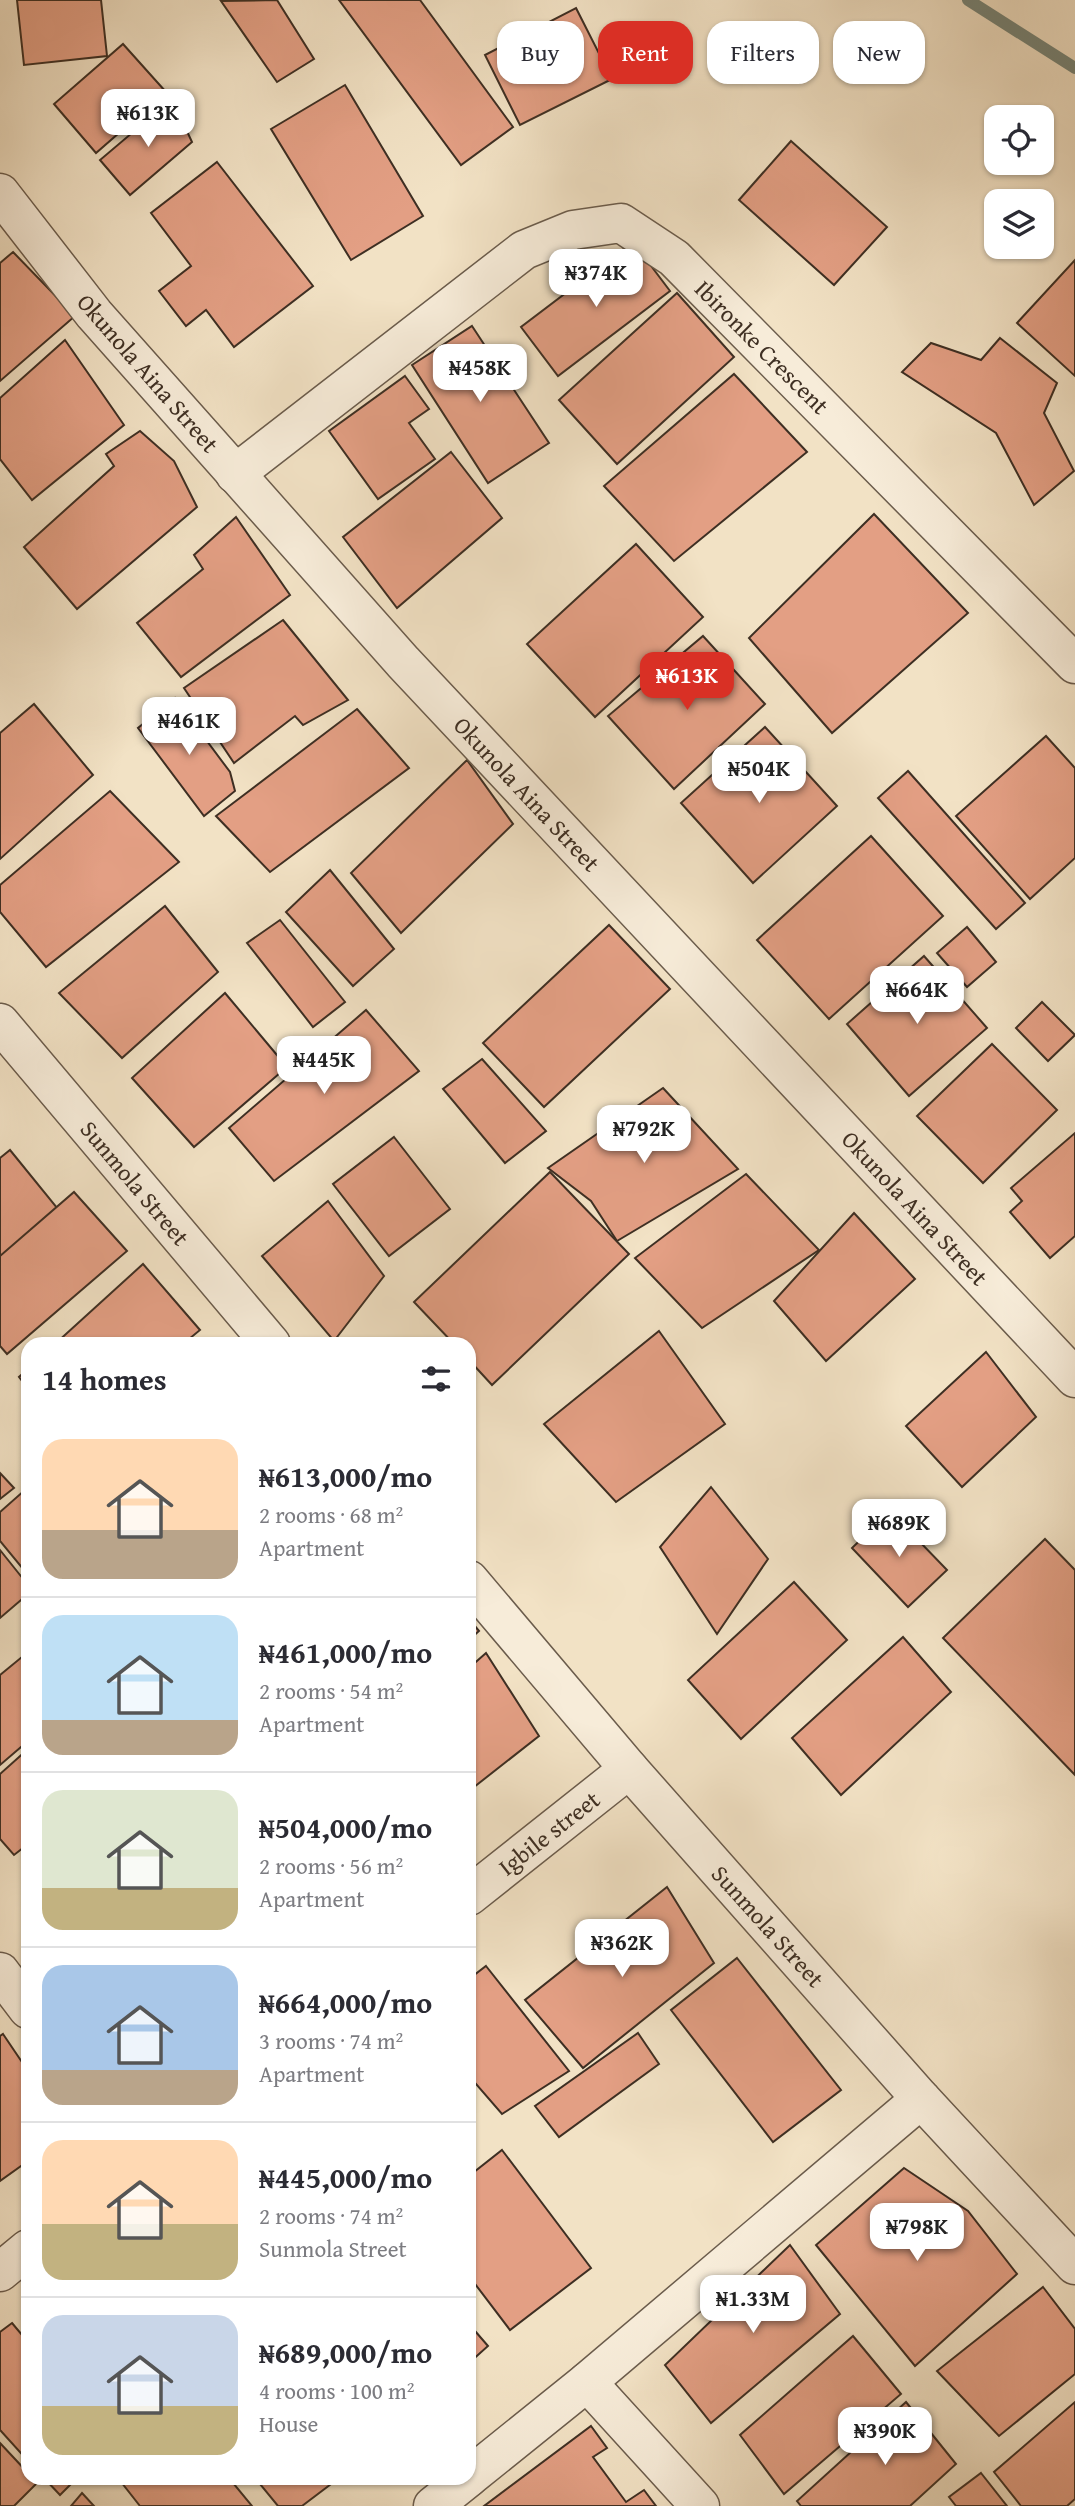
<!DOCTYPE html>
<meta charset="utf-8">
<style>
:root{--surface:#fff;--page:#f7f7f7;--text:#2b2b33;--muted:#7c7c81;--line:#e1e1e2;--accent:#d93025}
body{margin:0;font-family:"Gentium Book Plus",serif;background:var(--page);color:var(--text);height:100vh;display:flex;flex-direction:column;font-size:26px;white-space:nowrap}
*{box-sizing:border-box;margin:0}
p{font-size:23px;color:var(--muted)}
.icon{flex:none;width:38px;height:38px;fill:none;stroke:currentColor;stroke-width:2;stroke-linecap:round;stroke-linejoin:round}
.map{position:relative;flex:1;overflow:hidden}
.details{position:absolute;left:21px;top:1337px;width:455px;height:1148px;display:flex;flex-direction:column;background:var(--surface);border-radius:21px;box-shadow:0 2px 5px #0004}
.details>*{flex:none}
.hud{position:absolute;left:497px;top:21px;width:472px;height:63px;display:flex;gap:14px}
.fabs{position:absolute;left:984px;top:105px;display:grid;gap:14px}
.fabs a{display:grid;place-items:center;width:70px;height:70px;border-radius:14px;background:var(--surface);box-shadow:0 2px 5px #0004;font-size:35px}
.price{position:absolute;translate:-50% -60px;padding:0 16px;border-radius:14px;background:#fff;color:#222;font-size:23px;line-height:46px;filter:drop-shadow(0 2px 4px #0008)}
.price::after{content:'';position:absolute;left:50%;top:42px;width:21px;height:16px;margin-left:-10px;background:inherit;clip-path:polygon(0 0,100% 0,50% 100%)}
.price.current{background:var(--accent);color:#fff}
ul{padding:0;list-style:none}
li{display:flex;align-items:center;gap:21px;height:175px;padding:0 21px}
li+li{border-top:2px solid var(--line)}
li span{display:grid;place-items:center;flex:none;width:196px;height:140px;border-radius:21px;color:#555}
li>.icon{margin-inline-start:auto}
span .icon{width:84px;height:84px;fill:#fffc;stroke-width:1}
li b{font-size:30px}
h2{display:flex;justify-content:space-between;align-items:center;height:84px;padding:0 21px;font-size:30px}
.pill{padding:0 24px;border-radius:21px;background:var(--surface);box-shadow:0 2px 5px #0004;font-size:24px;line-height:63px}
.pill.current{background:var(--accent);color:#fff}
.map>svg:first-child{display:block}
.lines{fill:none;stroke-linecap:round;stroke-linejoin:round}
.stream{stroke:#768579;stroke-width:12}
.building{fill:#e39f84;stroke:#3e2f23;stroke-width:2}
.street-casing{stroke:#6b5c4c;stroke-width:41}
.street{stroke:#f7ecd9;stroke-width:38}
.labels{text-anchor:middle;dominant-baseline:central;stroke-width:7;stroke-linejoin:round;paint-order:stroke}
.street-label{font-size:24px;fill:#3e2f23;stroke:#f7ecd9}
</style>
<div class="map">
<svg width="1075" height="2506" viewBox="0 0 1075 2506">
<rect width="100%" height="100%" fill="#f2e2c5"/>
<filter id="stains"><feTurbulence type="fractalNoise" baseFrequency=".00286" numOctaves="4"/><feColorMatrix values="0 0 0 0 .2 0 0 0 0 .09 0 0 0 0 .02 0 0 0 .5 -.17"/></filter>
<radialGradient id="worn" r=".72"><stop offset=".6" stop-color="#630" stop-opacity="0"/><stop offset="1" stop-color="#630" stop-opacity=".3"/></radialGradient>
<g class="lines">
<path class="stream" d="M968 0 1075 68"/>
</g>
<g class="building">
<path d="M17 0H101L107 56 24 65Z"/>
<path d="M277 0 314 59 277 82 221 1Z"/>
<path d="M339 0H420L513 127 461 165Z"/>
<path d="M576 8 612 79 520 125 485 55Z"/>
<path d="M123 44 166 92 96 153 54 104Z"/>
<path d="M345 85 423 216 351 260 271 129Z"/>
<path d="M172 99 192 142 130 195 100 160Z"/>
<path d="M791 141 887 227 834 285 739 200Z"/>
<path d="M217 162 313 286 234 347 206 310 186 326 159 291 191 266 151 213Z"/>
<path d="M633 242 670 291 558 376 521 327Z"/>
<path d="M13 252 75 316 0 381V263Z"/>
<path d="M1075 260V376L1017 323Z"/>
<path d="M677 293 734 357 617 464 559 400Z"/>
<path d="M472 326 549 443 488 483 412 365Z"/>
<path d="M1000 338 1057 383 1044 413 1074 471 1034 505 996 433 902 372 931 343 981 360Z"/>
<path d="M65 340 124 425 32 500 0 459V398Z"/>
<path d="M734 374 807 452 674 561 604 486Z"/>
<path d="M405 376 429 409 409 423 435 459 378 499 329 431Z"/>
<path d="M140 431 174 461 197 507 77 609 24 547 114 466 106 454Z"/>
<path d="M451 452 502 518 397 608 343 537Z"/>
<path d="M874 514 968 613 832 733 749 638Z"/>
<path d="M236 517 290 595 181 677 137 623 203 569 194 555Z"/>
<path d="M636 544 703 617 595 717 527 644Z"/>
<path d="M283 620 348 700 303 725 295 716 234 763 184 688Z"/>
<path d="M703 636 765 704 674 789 608 716Z"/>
<path d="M175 698 230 772 235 791 204 816 138 728Z"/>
<path d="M34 704 93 775 0 859V733Z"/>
<path d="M357 709 409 768 270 872 216 816Z"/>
<path d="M765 727 837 806 753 883 681 803Z"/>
<path d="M1046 736 1075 768V858L1030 899 956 816Z"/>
<path d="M467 760 513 824 401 933 351 873Z"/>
<path d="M908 771 1025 903 996 929 878 798Z"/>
<path d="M110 791 179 862 46 967 0 912V885Z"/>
<path d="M871 836 943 916 829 1019 757 940Z"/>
<path d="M330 870 394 949 353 986 286 912Z"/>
<path d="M165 906 218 972 122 1058 59 993Z"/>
<path d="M280 920 345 1002 313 1027 247 943Z"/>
<path d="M609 925 670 989 544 1107 483 1043Z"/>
<path d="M967 927 996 962 967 987 937 953Z"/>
<path d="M924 956 987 1028 909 1096 847 1024Z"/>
<path d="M225 993 287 1067 194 1147 132 1078Z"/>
<path d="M1042 1002 1075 1035 1048 1061 1016 1028Z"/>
<path d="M366 1010 419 1071 274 1181 229 1128Z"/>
<path d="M992 1044 1057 1110 983 1183 917 1116Z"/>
<path d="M482 1059 546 1131 505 1163 443 1089Z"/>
<path d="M663 1088 738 1169 617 1241 591 1201 548 1168Z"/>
<path d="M1075 1133V1236L1050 1258 1010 1212 1022 1201 1011 1188Z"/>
<path d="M394 1137 450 1209 389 1256 333 1184Z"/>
<path d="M10 1150 58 1209 0 1257V1158Z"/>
<path d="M550 1172 629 1254 492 1385 469 1360V1344H454L414 1302Z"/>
<path d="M746 1174 819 1250 702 1328 635 1258Z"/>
<path d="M74 1192 127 1251 7 1354 0 1346V1256Z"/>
<path d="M328 1201 384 1276 334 1341 262 1256Z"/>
<path d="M854 1213 915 1279 826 1361 774 1301Z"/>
<path d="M143 1264 200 1330 183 1344H55Z"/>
<path d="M659 1331 725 1424 616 1502 544 1424Z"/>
<path d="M986 1352 1036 1417 962 1487 906 1426Z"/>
<path d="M28 1369V1389L19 1377Z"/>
<path d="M0 1473 14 1488 0 1499Z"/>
<path d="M711 1487 768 1559 717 1634 660 1547Z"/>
<path d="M26 1489 28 1491V1575L0 1541V1512Z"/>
<path d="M890 1511 947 1570 908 1607 852 1548Z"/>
<path d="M1045 1539 1075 1570V1775L943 1638Z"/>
<path d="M0 1550 28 1585V1594L0 1618Z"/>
<path d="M794 1582 847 1640 741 1739 688 1680Z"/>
<path d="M469 1619 479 1631 469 1640Z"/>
<path d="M903 1637 951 1692 841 1795 792 1738Z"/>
<path d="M28 1652V1741L0 1765V1675Z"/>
<path d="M486 1653 539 1736 469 1791V1668Z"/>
<path d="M28 1749V1844L14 1855 0 1839V1774Z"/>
<path d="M667 1887 714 1963 583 2068 525 2000Z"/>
<path d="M737 1958 841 2090 773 2142 671 2010Z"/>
<path d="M486 1966 569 2071 502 2114 469 2076V1979Z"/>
<path d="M638 2033 659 2064 559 2137 535 2106Z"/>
<path d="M3 2034 28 2071V2161L0 2181V2036Z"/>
<path d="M502 2150 591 2268 510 2330 469 2276V2176Z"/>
<path d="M904 2168 968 2211 1017 2274 915 2366 816 2245Z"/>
<path d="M790 2245 840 2314 711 2423 665 2365Z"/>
<path d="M1043 2287 1075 2329V2374L999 2436 937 2371Z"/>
<path d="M12 2323 28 2342V2461L0 2430V2332Z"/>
<path d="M469 2324 488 2346 469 2363Z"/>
<path d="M853 2336 901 2394 784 2494 740 2435Z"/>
<path d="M906 2402 956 2464 910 2506H801L797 2501Z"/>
<path d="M1075 2402V2499L1067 2506H1021L994 2472Z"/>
<path d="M591 2426 607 2448 593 2457 626 2502 644 2490 656 2506H484Z"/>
<path d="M0 2443 28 2473V2478H32L37 2483 14 2506H0Z"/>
<path d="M981 2473 1007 2506H956L949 2497Z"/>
<path d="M44 2478H77L60 2495Z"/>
<path d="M118 2478H229L252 2506H140Z"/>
<path d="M255 2478H339L302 2506H278Z"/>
<path d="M82 2493 94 2506H71Z"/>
</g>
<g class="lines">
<defs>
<g id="street">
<path d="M0 193 94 314 403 662 1075 1378"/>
<path d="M235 474 524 250 573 230 621 223 674 258 1075 664"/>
<path d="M0 1023 271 1344"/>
<path d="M469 1580 629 1769 921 2099 1075 2265"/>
<path d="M469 1896 629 1769"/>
<path d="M0 1972 28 2009"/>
<path d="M0 2272 28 2249"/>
<path d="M587 2382 700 2506"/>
<path d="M469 2477 587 2382 921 2099"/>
<path d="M433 2506 468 2478"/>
</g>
</defs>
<use href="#street" class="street-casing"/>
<use href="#street" class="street"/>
</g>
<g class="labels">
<g class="street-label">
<text transform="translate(762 347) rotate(45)">Ibironke Crescent</text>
<text transform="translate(148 373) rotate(49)">Okunola Aina Street</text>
<text transform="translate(527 794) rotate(47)">Okunola Aina Street</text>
<text transform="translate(135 1183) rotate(50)">Sunmola Street</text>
<text transform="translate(915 1208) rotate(47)">Okunola Aina Street</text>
<text transform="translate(549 1833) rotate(-38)">Igbile street</text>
<text transform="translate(768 1926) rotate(48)">Sunmola Street</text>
</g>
</g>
<rect width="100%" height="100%" filter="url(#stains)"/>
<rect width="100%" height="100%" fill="url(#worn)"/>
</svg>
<div class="fabs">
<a><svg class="icon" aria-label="locate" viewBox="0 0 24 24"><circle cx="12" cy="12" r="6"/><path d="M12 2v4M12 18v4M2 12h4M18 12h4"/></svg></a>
<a><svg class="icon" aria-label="layers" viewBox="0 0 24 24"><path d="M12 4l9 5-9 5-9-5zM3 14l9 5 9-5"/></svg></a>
</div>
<b class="price" style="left:148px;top:149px">₦613K</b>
<b class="price" style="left:596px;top:309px">₦374K</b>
<b class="price" style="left:480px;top:404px">₦458K</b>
<b class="price current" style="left:687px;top:712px">₦613K</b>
<b class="price" style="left:189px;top:757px">₦461K</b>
<b class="price" style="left:759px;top:805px">₦504K</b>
<b class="price" style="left:917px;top:1026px">₦664K</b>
<b class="price" style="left:324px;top:1096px">₦445K</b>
<b class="price" style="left:644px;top:1165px">₦792K</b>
<b class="price" style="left:899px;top:1559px">₦689K</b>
<b class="price" style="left:622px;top:1979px">₦362K</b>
<b class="price" style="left:917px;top:2263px">₦798K</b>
<b class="price" style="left:753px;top:2335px">₦1.33M</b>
<b class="price" style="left:885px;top:2467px">₦390K</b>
<div class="hud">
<a class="pill">Buy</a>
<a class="pill current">Rent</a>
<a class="pill">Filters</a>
<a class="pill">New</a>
</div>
<section class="details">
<h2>14 homes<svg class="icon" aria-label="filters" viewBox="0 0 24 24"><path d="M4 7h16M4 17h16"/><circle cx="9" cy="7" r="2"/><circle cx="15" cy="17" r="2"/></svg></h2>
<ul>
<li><span style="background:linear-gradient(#ffd9b3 65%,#b9a48a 0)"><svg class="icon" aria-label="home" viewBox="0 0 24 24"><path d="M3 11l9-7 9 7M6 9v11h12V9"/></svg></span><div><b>₦613,000/mo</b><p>2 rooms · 68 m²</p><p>Apartment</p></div></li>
<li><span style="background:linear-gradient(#bfe0f5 75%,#b9a48a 0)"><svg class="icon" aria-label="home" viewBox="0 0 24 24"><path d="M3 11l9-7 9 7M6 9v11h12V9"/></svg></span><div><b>₦461,000/mo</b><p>2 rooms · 54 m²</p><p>Apartment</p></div></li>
<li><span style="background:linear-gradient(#dfe7d0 70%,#c2b280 0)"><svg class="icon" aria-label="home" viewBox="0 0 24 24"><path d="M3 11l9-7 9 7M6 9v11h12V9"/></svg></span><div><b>₦504,000/mo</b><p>2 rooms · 56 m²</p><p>Apartment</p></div></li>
<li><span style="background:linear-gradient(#a9c7e8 75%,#b9a48a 0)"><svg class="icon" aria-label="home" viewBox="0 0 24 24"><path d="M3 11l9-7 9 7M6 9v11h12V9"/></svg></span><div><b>₦664,000/mo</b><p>3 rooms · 74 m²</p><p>Apartment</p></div></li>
<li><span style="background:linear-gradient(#ffd9b3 60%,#c2b280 0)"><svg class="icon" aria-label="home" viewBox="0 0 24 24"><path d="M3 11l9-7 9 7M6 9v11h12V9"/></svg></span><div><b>₦445,000/mo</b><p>2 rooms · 74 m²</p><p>Sunmola Street</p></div></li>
<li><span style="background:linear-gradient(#c9d6e8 65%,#c2b280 0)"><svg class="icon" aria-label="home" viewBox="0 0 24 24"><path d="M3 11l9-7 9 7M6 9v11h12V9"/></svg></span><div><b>₦689,000/mo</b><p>4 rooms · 100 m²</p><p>House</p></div></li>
</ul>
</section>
</div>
